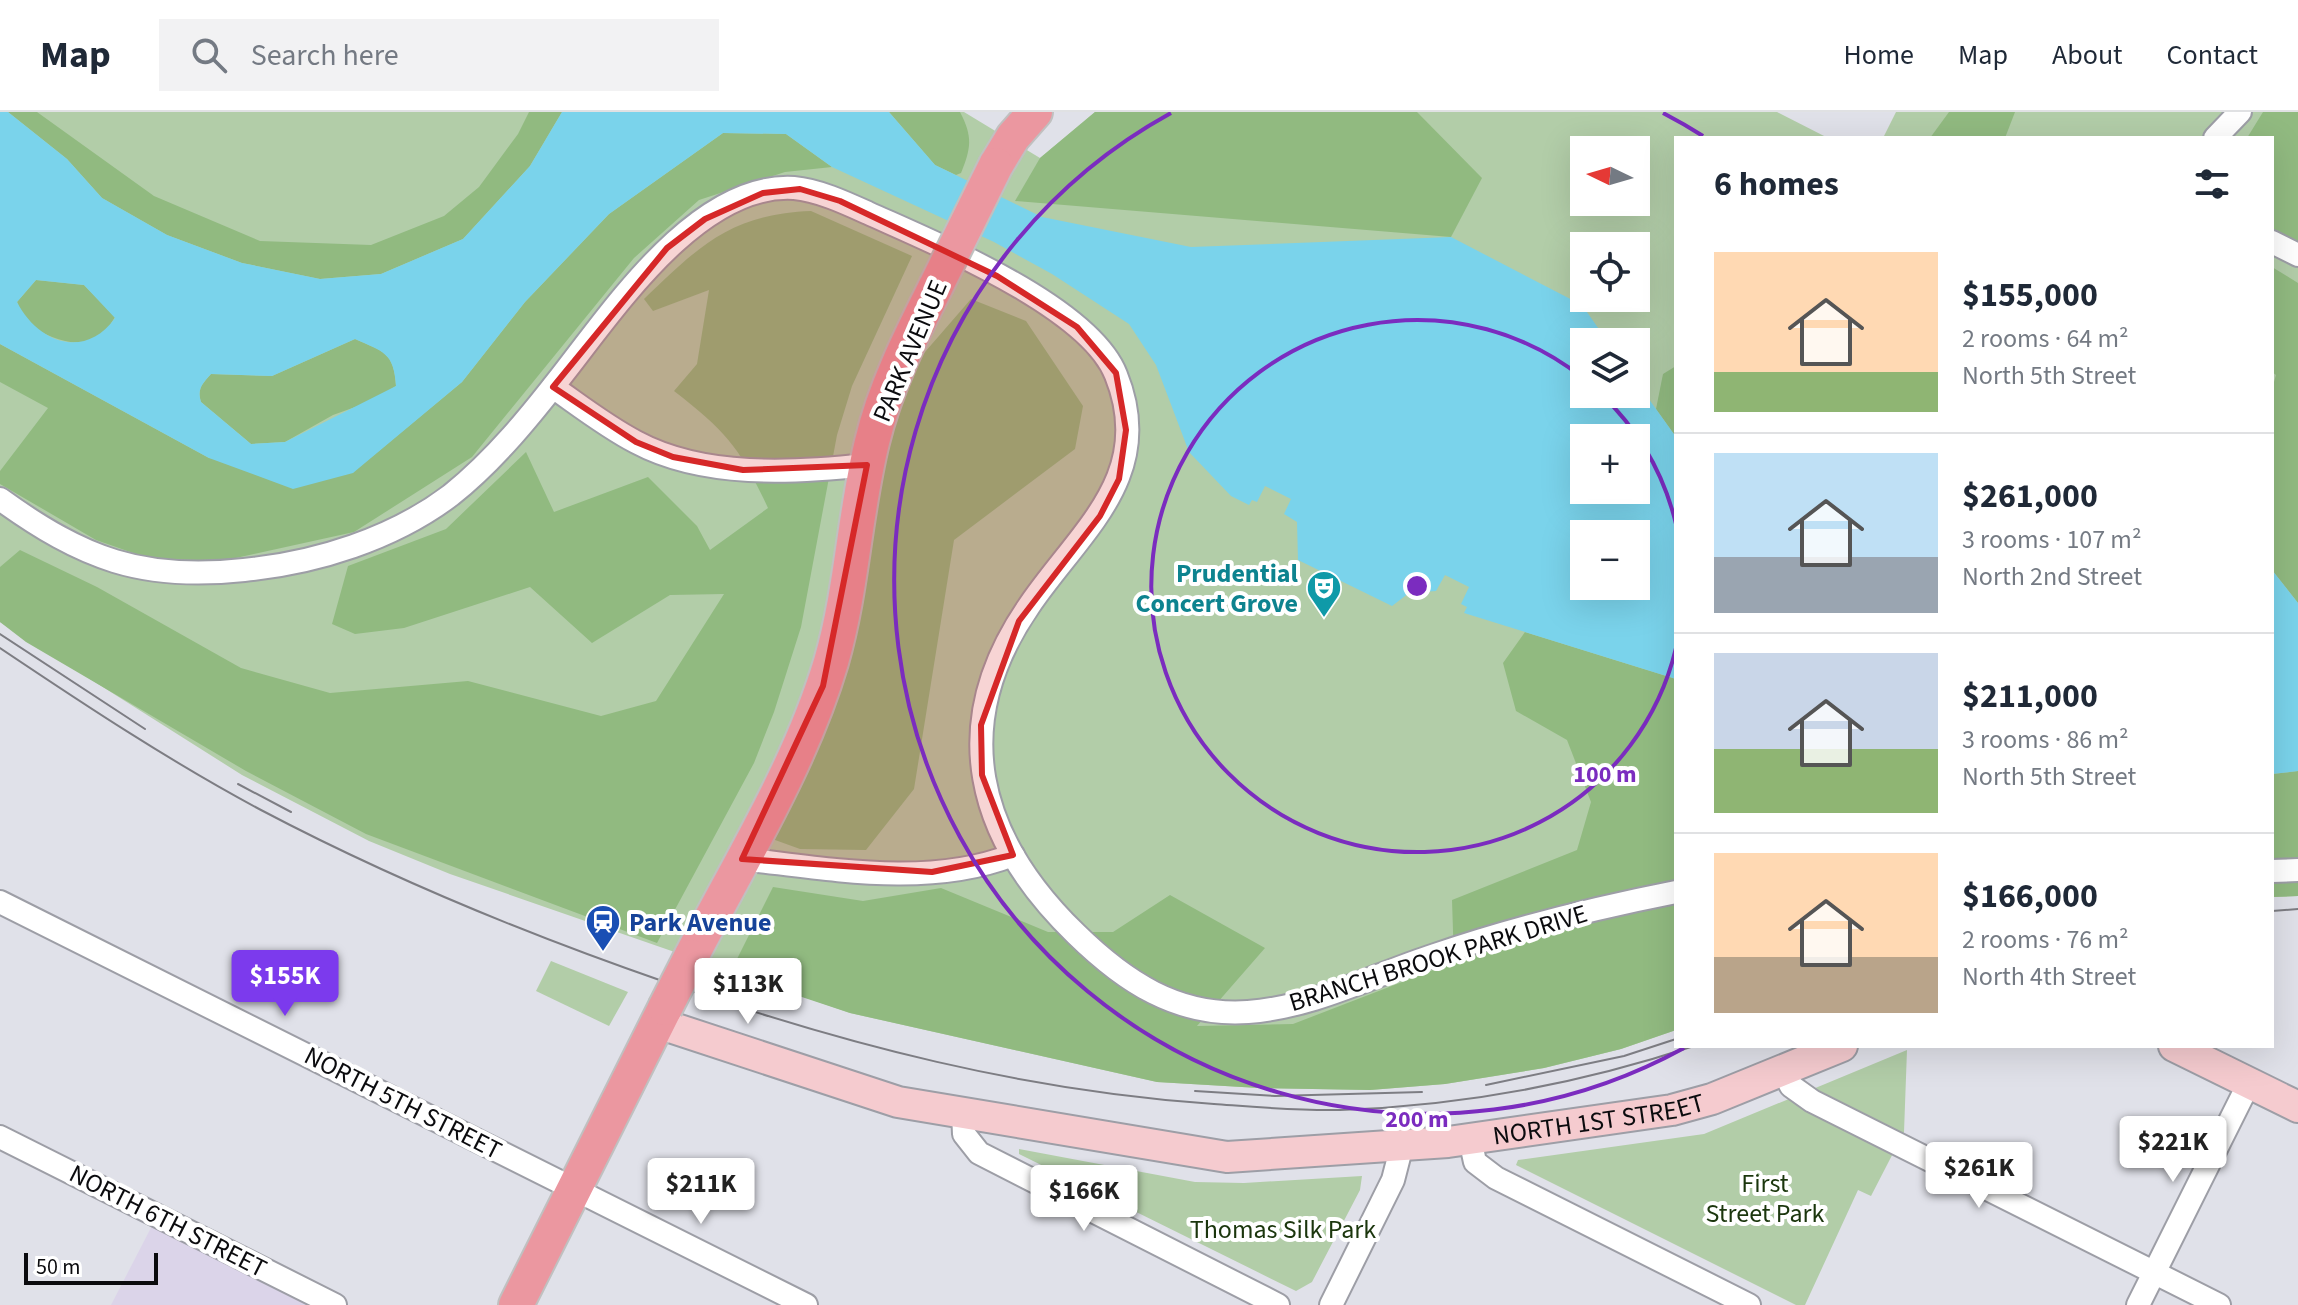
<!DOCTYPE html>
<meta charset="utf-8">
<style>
:root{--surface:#fff;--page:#f2f2f3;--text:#1f2937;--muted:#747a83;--line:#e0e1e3;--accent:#7c3aed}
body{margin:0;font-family:"Source Sans 3",sans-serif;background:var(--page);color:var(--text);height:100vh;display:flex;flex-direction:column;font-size:30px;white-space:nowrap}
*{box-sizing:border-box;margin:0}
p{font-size:26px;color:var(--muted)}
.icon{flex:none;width:44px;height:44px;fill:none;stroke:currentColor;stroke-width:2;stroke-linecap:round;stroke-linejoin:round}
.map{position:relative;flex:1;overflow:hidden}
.details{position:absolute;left:1674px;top:24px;width:600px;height:912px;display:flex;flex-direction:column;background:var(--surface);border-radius:0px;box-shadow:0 8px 32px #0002}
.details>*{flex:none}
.needle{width:52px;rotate:275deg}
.controls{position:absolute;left:1570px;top:24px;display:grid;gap:16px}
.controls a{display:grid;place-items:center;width:80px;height:80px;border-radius:0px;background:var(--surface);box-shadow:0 8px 32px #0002;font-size:40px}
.scale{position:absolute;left:24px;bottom:20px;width:134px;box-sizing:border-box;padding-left:8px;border:4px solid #0b0b0e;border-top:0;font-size:22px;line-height:28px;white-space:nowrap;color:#0b0b0e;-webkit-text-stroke:6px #fff;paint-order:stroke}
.price{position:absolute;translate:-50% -68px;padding:0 18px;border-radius:8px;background:#fff;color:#222;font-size:26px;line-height:52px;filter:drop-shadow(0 2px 4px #0008)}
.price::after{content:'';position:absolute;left:50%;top:48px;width:24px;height:18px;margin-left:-12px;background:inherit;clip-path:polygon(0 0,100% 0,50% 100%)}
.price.selected{background:var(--accent);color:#fff}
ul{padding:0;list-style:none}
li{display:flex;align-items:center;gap:24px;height:200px;padding:0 40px}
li+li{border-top:2px solid var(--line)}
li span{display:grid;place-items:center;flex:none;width:224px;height:160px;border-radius:0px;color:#555}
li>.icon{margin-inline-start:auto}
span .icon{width:96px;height:96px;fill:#fffc;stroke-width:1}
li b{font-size:34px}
h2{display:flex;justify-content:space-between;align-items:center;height:96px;padding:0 40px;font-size:34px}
header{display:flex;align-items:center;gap:48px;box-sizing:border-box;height:112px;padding:0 40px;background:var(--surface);border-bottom:2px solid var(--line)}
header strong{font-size:38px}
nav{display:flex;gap:44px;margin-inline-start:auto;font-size:28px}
.search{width:560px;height:72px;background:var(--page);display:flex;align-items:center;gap:20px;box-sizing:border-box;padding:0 28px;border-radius:0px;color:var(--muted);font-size:30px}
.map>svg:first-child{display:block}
.education{fill:#dbd4e9}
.green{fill:#b2cda8;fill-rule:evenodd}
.forest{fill:#91ba80}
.water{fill:#7ad3eb;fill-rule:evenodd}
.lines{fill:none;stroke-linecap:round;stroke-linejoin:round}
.minor-casing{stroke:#9d9ea6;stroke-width:26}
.secondary-casing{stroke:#9d9ea6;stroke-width:34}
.primary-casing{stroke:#c0c0c0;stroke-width:38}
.minor{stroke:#fff;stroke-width:22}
.secondary{stroke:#f5cbcf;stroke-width:30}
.primary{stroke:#eb97a0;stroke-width:34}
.tram{stroke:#7d7d83;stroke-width:2}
.primary-bridge-casing{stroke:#c0c0c0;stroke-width:38;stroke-linecap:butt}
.primary-bridge{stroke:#eb97a0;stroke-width:34}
.marked{fill:#d62828;fill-opacity:0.2;stroke:#d62828;stroke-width:6;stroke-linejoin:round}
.ring{fill:none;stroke:#7b2cbf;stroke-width:4}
.labels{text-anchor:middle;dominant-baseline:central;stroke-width:8;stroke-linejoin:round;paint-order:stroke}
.street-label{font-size:26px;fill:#0b0b0e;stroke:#fff}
.culture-label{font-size:26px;font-weight:bold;fill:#0d838f;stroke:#fff;text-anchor:end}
.transit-label{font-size:26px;font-weight:bold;fill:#164399;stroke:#fff;text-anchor:start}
.park-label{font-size:26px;fill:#1b360d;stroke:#fff}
.centre{fill:#7b2cbf;stroke:#fff;stroke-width:4}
.ring-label{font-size:24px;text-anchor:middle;font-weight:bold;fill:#7b2cbf;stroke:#fff;stroke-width:8;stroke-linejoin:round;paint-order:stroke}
</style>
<header>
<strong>Map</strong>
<div class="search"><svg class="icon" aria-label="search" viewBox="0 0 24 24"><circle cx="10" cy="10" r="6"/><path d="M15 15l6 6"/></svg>Search here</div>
<nav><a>Home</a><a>Map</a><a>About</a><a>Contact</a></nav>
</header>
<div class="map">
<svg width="2298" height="1193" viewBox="0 0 2298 1193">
<rect width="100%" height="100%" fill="#e0e1e9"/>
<path class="education" d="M156 1106 329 1193H111Z"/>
<g class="green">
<path d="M0 0H964L1040 46 1095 0H1777L1828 26H1676V918L1621 937 1544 956 1445 972 1370 978 1259 976 1157 970 850 901 450 762 369 729 242 663 0 510ZM1584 38H1636V90H1584ZM1584 134H1636V186H1584ZM1584 230H1636V282H1584ZM1584 326H1636V378H1584ZM1584 422H1636V474H1584Z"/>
<path d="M1896 0H2298V784L2272 785V26H1883Z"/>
<path d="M551 849 628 880 609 914 536 879Z"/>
<path d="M1907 938 1904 1020 1871 1084 1858 1078 1805 1193H1796L1516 1053 1518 1048 1704 1022Z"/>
<path d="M1019 1037 1195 1070 1244 1071 1362 1064 1360 1078 1312 1170 1296 1179 1019 1042Z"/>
</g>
<g class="forest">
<path d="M8 0H37L154 84 260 129 371 133 444 104 479 75 518 22 529 0H562L530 54 463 127 381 162 320 167 242 151 167 123 102 86 67 47Z"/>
<path d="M889 0H960C973 25 971 36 961 61L956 63 935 53Z"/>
<path d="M1095 0H1417L1482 66 1451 125 1015 89 1040 46Z"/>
<path d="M1949 0H2015L2005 26H1930Z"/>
<path d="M2263 0H2298V132L2272 121V26H2247Z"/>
<path d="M723 21 786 22 832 55 785 60 699 88 634 146 472 345 354 420 227 448 156 449 96 428 0 372V359L48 296 0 270V232L209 346 352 361 462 270 525 190 609 102Z"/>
<path d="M811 99 912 144 852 274 837 323 801 515 774 600 754 651 657 831 366 722 246 659 26 530 0 510V455L20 438 97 475 241 556 330 581 468 569 601 604 656 589 724 482 670 483 592 531 530 475 404 516 355 522 332 512 348 454 446 417 526 340 554 400 648 365 697 414 710 438 768 396C740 336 727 320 674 279L697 252 709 178 653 199 644 187C699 134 731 102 811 99Z"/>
<path d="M2272 155 2298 171V491L2272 458V277L2276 263 2272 260Z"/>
<path d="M36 168 84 173 115 205C111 211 106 221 100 225 78 238 48 226 29 212 24 207 20 197 17 190Z"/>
<path d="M971 187 1026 209 1083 294 1075 337 954 428 914 677 866 738 800 737 764 724 871 368 912 255Z"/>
<path d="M355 227C384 240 394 240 396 274L372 289 333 303 285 330 251 332 201 290C197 277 202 272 211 262L272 264Z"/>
<path d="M1676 254V325L1656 297 1663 262Z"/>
<path d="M1525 520 1676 567V918L1621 937 1544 956 1445 972 1370 978 1259 976 1157 970 850 901 730 861 773 775 863 789 941 776 1048 820H1113L1170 783 1265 836 1197 914 1293 912 1454 850 1452 788 1577 738 1591 690 1567 628 1516 599 1503 551Z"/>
<path d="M2298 659V784L2272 785V662Z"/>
</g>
<g class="water">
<path d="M0 0H8L67 47 102 86 167 123 242 151 320 167 381 162 463 127 530 54 562 0H889L935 53 1042 105 1191 135 1451 125 1582 193 1608 230H1584V282H1636V269L1676 325V567L1464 501 1467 495 1461 492 1469 475 1445 463 1436 479 1409 481 1392 494 1298 448 1297 410 1284 402 1291 387 1265 374 1257 390 1252 388 1249 393 1231 384 1189 340 1156 253 1129 212 1052 162 994 130 832 55 786 22 723 21 609 102 525 190 462 270 353 361 293 377 209 346 0 232ZM36 168 84 173 115 206C85 248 38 231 17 190ZM355 227C383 240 394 240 396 274L285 330 251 332 201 290C197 277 202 272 211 262L272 264ZM1584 326H1636V378H1584ZM1584 422H1636V474H1584Z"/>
<path d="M2272 458 2298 491V659L2272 662Z"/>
</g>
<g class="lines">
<defs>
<g id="minor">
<path d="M2215 26 2240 0"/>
<path d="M2272 130 2298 143"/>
<path d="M553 275C580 294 607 315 636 330 703 366 793 361 867 353"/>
<path d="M0 387C83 447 142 469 244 458 316 451 393 427 451 383 495 348 532 302 566 258 616 194 700 70 794 76 818 78 846 91 868 101 934 131 1089 194 1116 263 1157 364 1079 420 1029 494 947 613 976 725 1076 822 1124 869 1177 905 1248 900 1315 895 1373 863 1435 843 1514 816 1595 796 1676 780"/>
<path d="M742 747C831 757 928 776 1013 743"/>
<path d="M2272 759 2298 758"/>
<path d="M0 790 806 1193"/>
<path d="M1783 959 1791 974 1812 989 2219 1193"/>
<path d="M963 1001 964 1022 979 1041 1278 1193"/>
<path d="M0 1025 335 1193"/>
<path d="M1470 1027 1475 1050 1496 1066 1749 1193"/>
<path d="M1331 1193 1393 1068 1402 1033"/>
<path d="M2138 1193 2249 971"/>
</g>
<g id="secondary">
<path id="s1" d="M658 911 898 990 1227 1045 1448 1030 1672 998 1712 987 1842 934"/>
<path d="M2174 934 2298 995"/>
</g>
<g id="primary">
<path d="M996 53 1013 25 1035 0"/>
<path d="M691 845C740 750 800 654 831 550 852 478 854 403 872 330 885 275 911 224 936 174"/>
<path d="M516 1193 665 896"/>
</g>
</defs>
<use href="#minor" class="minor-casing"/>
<use href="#secondary" class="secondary-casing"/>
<use href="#primary" class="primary-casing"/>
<use href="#minor" class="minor"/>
<use href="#secondary" class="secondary"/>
<use href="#primary" class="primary"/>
<g class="tram">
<path d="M0 522 145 617"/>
<path d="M0 536C85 593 171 650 261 698 392 767 529 823 668 871 846 933 1025 979 1214 992 1255 995 1298 999 1340 998 1461 994 1579 972 1694 934"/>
<path d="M238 672 291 700"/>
<path d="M2272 799 2298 797"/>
<path d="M1486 973 1624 944 1676 927"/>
<path d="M1195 979 1275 984 1422 980"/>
</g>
<defs>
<g id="primary-bridge">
<path d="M936 174 996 53"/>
<path d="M665 896 691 845"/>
</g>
</defs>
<use href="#primary-bridge" class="primary-bridge-casing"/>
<use href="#primary-bridge" class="primary-bridge"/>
</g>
<path class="marked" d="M800 77 840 89 997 164 1077 215 1116 261 1126 318 1119 367 1100 404 1019 509 981 613 982 663 1013 743 932 760 742 747 823 574 867 353 743 358 673 345 636 330 553 275 667 136 705 107 763 81Z"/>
<g class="ring">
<path d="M1676 536A266 266 0 1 1 1583 266M1602 283A266 266 0 0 1 1676 412"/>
<path d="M1684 936A533 533 0 1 1 1171 1M1663 1A533 533 0 0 1 1703 24"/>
</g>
<defs>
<symbol id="theatre-pin" viewBox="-11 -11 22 30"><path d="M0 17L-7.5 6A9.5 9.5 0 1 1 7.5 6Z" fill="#0f9aa8" stroke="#fff"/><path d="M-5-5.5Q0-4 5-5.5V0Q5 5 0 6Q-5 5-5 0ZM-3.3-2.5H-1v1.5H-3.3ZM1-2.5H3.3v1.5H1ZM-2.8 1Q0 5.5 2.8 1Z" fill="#fff"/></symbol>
<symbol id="station-pin" viewBox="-11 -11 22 30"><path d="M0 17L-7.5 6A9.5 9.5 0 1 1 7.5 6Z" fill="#1a4fb4" stroke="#fff"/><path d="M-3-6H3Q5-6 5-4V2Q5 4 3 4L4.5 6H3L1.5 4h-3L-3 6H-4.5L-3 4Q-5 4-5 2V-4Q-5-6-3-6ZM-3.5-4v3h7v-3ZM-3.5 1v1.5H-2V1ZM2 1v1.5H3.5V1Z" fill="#fff"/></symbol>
</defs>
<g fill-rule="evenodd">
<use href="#theatre-pin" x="1304" y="456" width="40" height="54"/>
<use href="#station-pin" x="583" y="790" width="40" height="54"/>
</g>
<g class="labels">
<g class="street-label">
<text transform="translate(910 239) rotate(-67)">PARK AVENUE</text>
<text transform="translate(1438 846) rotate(-17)">BRANCH BROOK PARK DRIVE</text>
<text transform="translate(403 991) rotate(27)">NORTH 5TH STREET</text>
<text stroke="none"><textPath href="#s1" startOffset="960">NORTH 1ST STREET</textPath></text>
<text transform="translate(168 1109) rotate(27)">NORTH 6TH STREET</text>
</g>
<g class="culture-label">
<text x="1298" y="461">Prudential<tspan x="1298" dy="30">Concert Grove</tspan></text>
</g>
<g class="transit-label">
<text x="629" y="810">Park Avenue</text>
</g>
<g class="park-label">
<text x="1765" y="1071">First<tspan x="1765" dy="30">Street Park</tspan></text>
<text x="1283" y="1117">Thomas Silk Park</text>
</g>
</g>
<circle cx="1417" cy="474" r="12" class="centre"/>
<g class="ring-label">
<text x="1605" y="670">100 m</text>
<text x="1417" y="1015">200 m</text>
</g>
</svg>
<div class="controls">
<a><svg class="needle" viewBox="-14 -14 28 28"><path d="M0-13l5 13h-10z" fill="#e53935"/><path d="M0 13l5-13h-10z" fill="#747a83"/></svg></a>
<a><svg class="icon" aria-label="locate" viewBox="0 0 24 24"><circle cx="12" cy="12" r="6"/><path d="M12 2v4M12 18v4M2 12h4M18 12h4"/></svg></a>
<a><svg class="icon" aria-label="layers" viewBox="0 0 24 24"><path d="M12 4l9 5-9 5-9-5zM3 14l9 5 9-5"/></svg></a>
<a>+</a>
<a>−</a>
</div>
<div class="scale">50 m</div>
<b class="price selected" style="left:285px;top:906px">$155K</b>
<b class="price" style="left:748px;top:914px">$113K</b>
<b class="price" style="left:2173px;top:1072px">$221K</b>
<b class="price" style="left:1979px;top:1098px">$261K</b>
<b class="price" style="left:701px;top:1114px">$211K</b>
<b class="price" style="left:1084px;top:1121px">$166K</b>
<section class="details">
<h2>6 homes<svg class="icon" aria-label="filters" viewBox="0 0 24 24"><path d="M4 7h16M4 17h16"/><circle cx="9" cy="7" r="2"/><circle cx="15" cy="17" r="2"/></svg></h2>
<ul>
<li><span style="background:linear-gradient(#ffd9b3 75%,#8fb573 0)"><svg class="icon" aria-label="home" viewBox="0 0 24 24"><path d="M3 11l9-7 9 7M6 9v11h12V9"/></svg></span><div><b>$155,000</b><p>2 rooms · 64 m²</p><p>North 5th Street</p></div></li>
<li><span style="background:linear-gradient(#bfe0f5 65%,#9aa5b1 0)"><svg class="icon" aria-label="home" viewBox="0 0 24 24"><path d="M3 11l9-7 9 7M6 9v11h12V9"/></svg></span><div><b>$261,000</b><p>3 rooms · 107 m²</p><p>North 2nd Street</p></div></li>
<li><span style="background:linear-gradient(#c9d6e8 60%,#8fb573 0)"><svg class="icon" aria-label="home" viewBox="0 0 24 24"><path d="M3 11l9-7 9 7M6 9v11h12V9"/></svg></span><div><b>$211,000</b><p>3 rooms · 86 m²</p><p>North 5th Street</p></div></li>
<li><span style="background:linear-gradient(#ffd9b3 65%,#b9a48a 0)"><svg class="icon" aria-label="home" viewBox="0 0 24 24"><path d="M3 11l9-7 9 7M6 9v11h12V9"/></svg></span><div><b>$166,000</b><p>2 rooms · 76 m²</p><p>North 4th Street</p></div></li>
</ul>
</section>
</div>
